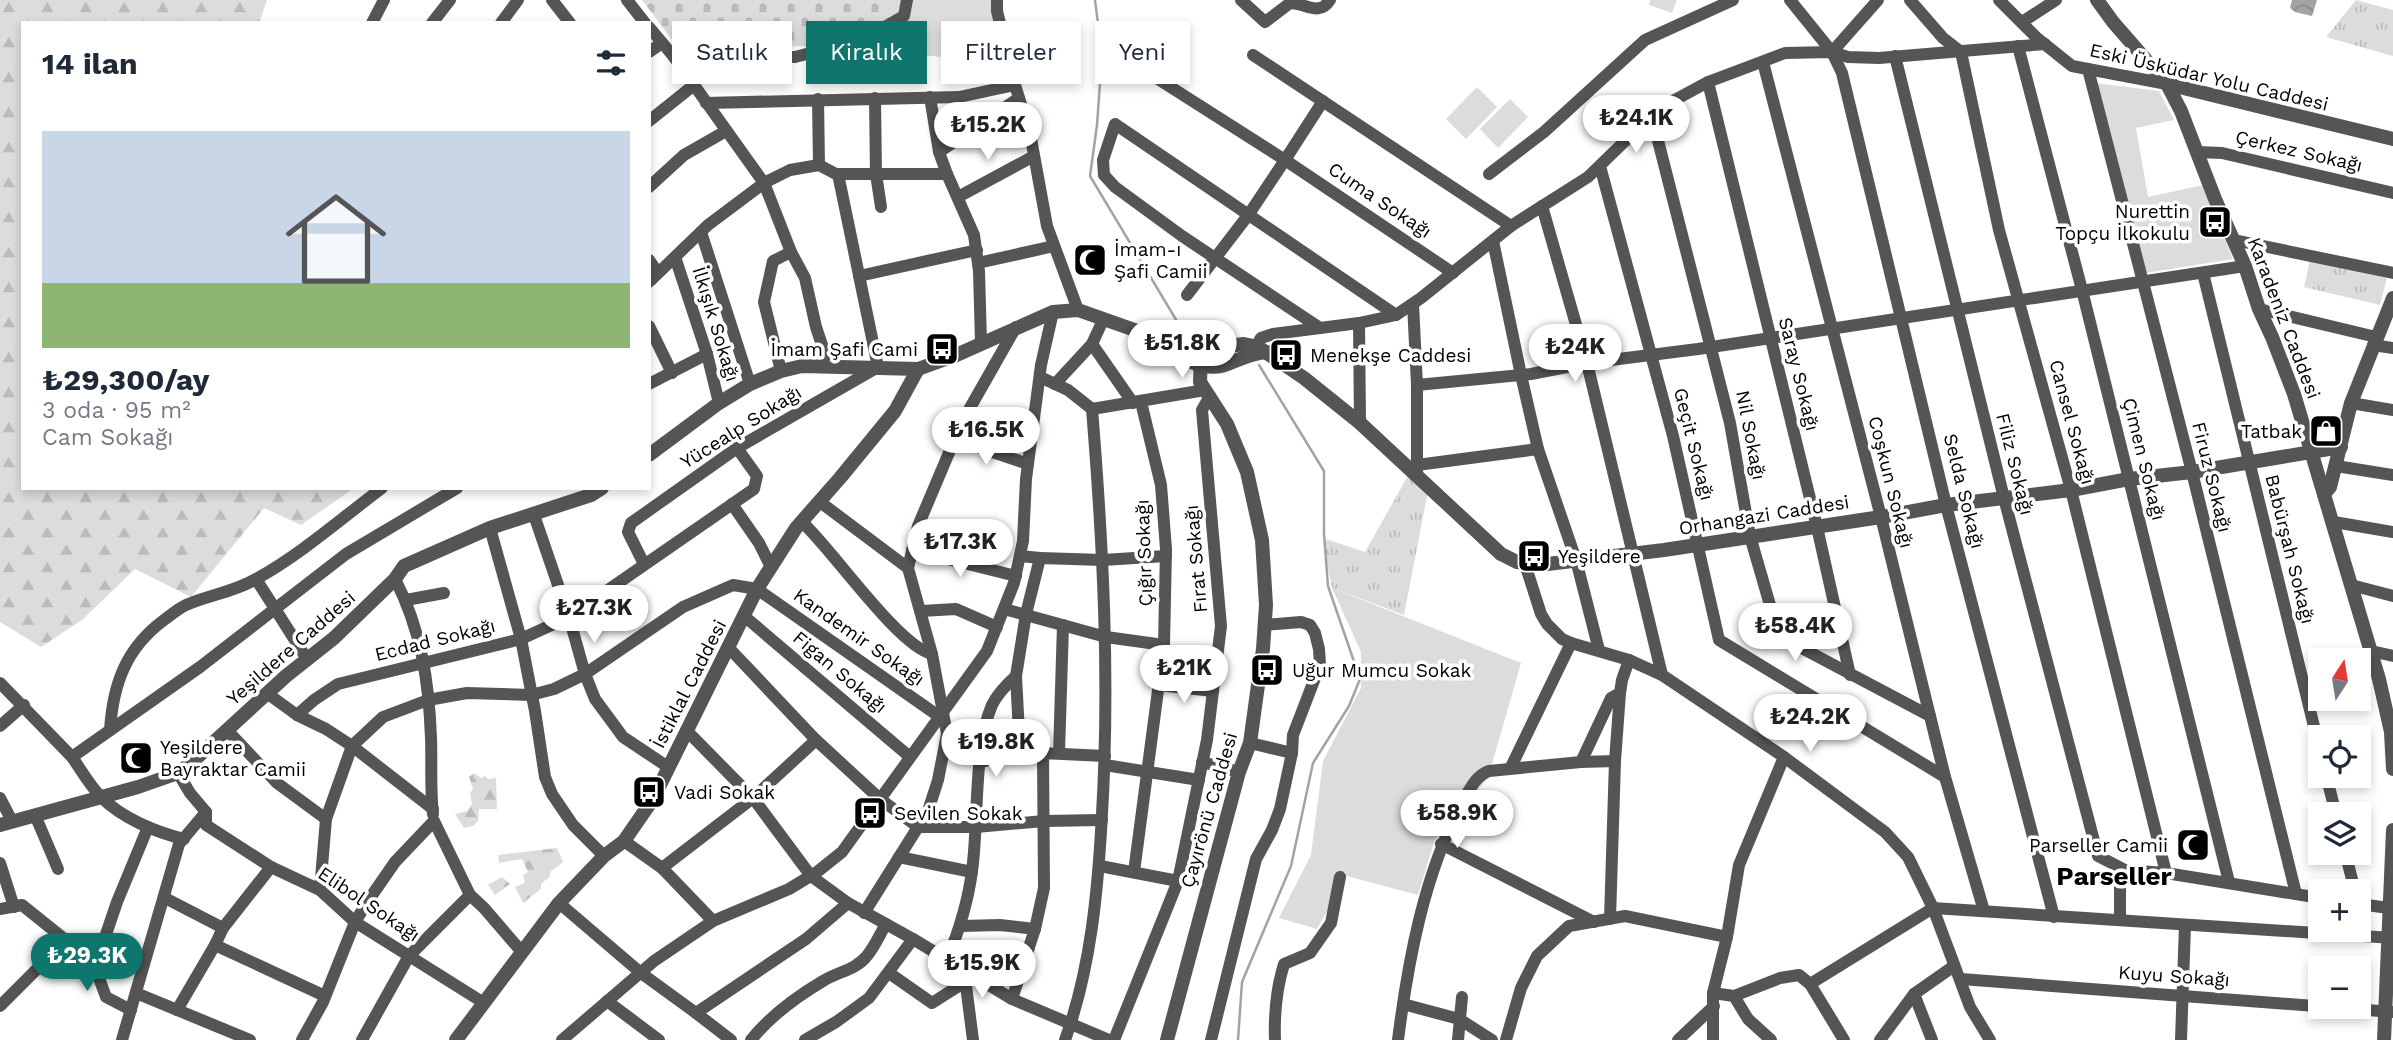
<!DOCTYPE html>
<html lang="tr">
<meta charset="utf-8">
<style>
:root{--surface:#fff;--page:#f2f2f3;--text:#1f2937;--muted:#747a83;--accent:#0f766e}
body{margin:0;font-family:"Work Sans",sans-serif;background:var(--page);color:var(--text);height:100vh;display:flex;flex-direction:column;font-size:26px;white-space:nowrap}
*{box-sizing:border-box;margin:0}
p{font-size:23px;color:var(--muted)}
.icon{flex:none;width:38px;height:38px;fill:none;stroke:currentColor;stroke-width:2;stroke-linecap:round;stroke-linejoin:round}
.map{position:relative;flex:1;overflow:hidden}
.drawer{position:absolute;left:21px;top:21px;width:630px;height:469px;display:flex;flex-direction:column;background:var(--surface);border-radius:0px;box-shadow:0 4px 10px #0003}
.drawer>*{flex:none}
.hud{position:absolute;left:672px;top:21px;width:665px;height:63px;display:flex;gap:14px}
.needle{width:46px;rotate:12deg}
.fabs{position:absolute;left:2308px;top:648px;display:grid;gap:14px}
.fabs a{display:grid;place-items:center;width:63px;height:63px;border-radius:0px;background:var(--surface);box-shadow:0 4px 10px #0003;font-size:35px}
.price{position:absolute;translate:-50% -60px;padding:0 16px;border-radius:24px;background:#fff;color:#222;font-size:23px;line-height:46px;filter:drop-shadow(0 2px 4px #0008)}
.price::after{content:'';position:absolute;left:50%;top:42px;width:21px;height:16px;margin-left:-10px;background:inherit;clip-path:polygon(0 0,100% 0,50% 100%)}
.price.on{background:var(--accent);color:#fff}
ul{padding:0;list-style:none}
li{display:grid;align-content:center;gap:14px;height:371px;padding:0 21px}
li span{display:grid;place-items:center;height:217px;border-radius:0px;color:#555}
li>.icon{margin-inline-start:auto}
span .icon{width:126px;height:126px;fill:#fffc;stroke-width:1}
li b{font-size:30px}
h2{display:flex;justify-content:space-between;align-items:center;height:84px;padding:0 21px;font-size:30px}
.tag{padding:0 24px;border-radius:0px;background:var(--surface);box-shadow:0 4px 10px #0003;font-size:24px;line-height:63px}
.tag.on{background:var(--accent);color:#fff}
.map>svg:first-child{display:block}
.green{fill:#dcdcdc}
.forest{fill:url(#forest-firs)}
.cemetery{fill:url(#cemetery-stones)}
.park{fill:url(#park-tufts)}
.water{fill:url(#water-waves)}
.lines{fill:none;stroke-linecap:round;stroke-linejoin:round}
.stream{stroke:#a3a3a3;stroke-width:2.5}
.minor{stroke:#555;stroke-width:12}
.tertiary{stroke:#555;stroke-width:14}
.labels{text-anchor:middle;dominant-baseline:central;stroke-width:7;stroke-linejoin:round;paint-order:stroke}
.street-label{font-size:19px;fill:#000;stroke:#fff}
.poi-label{font-size:19px;fill:#000;stroke:#fff;text-anchor:start}
.district-label{font-size:26px;font-weight:bold;fill:#000;stroke:#fff}
</style>
<div class="map">
<svg width="2393" height="1040" viewBox="0 0 2393 1040">
<defs>
<pattern id="forest-firs" width="22" height="20" patternUnits="userSpaceOnUse" patternTransform="scale(1.75)"><rect width="22" height="20" fill="#dcdcdc"/><path d="M5 1l3.5 6h-7zM16 11l3.5 6h-7z" fill="#bbb"/></pattern>
<pattern id="cemetery-stones" width="16" height="16" patternUnits="userSpaceOnUse" patternTransform="scale(1.75)"><rect width="16" height="16" fill="#dcdcdc"/><path d="M2 7V4a2 2 0 0 1 4 0v3zM10 15v-3a2 2 0 0 1 4 0v3z" fill="#bbb"/></pattern>
<pattern id="park-tufts" width="24" height="20" patternUnits="userSpaceOnUse" patternTransform="scale(1.75)"><rect width="24" height="20" fill="#dcdcdc"/><path d="M3 7l-1-3M5 7V3M7 7l1-3M15 17l-1-3M17 17v-4M19 17l1-3" fill="none" stroke="#bbb"/></pattern>
<pattern id="water-waves" width="16" height="10" patternUnits="userSpaceOnUse" patternTransform="scale(1.75)"><rect width="16" height="10" fill="#a3a3a3"/><path d="M0 5q4-4 8 0t8 0" fill="none" stroke="#8b8b8b"/></pattern>
</defs>
<rect width="100%" height="100%" fill="#fff"/>
<g class="green">
<path d="M902 0H995L998 63 913 54 889 45Z"/>
<path d="M1650 0H1677L1672 13 1649 5Z"/>
<path d="M2095 83 2159 91 2174 120 2136 128 2148 197 2203 185 2233 259 2146 273Z"/>
<path d="M1477 87 1497 107 1466 139 1446 119Z"/>
<path d="M1510 99 1528 117 1498 148 1480 129Z"/>
<path d="M1332 588 1521 663 1488 778 1435 839 1418 895 1347 876 1317 929 1279 918 1311 855 1323 761 1361 688V652Z"/>
</g>
<g class="forest">
<path d="M0 0H267L259 23H23V488H354L301 525 264 508 191 597 135 569 82 620 41 647 0 622Z"/>
<path d="M474 773 481 778 485 776 488 779 496 778 497 809H479L478 821 473 826 464 828 455 814 467 811 472 804 470 794 473 788 469 777Z"/>
<path d="M557 848 563 862 550 872V876L541 884V889L523 903 515 887 525 883 523 875 528 872 522 859 499 863 498 855Z"/>
<path d="M502 877 510 884 495 895 488 885Z"/>
</g>
<path class="cemetery" d="M642 0H902L889 45 678 48Z"/>
<g class="park">
<path d="M2356 0 2393 10V56L2326 37Z"/>
<path d="M2310 260 2387 278 2380 305 2304 287Z"/>
<path d="M1409 474 1428 491 1404 615 1332 588 1326 559V539L1365 552Z"/>
</g>
<path class="water" d="M2292 0H2317L2312 16 2295 12 2290 8Z"/>
<g class="lines">
<g class="stream">
<path d="M1095 0 1102 55 1097 125 1090 176 1187 338"/>
<path d="M1238 1040 1242 982 1291 866 1313 763 1349 706 1360 679 1328 586 1324 534V471L1259 365"/>
</g>
<g class="minor">
<path d="M552 0 570 23"/>
<path d="M627 0 645 23"/>
<path d="M997 0V11L1015 85 1030 133 1047 226 1078 310"/>
<path d="M1241 0 1265 22 1290 3C1306 3 1319 17 1330 0"/>
<path d="M1790 0 1832 52 1842 73 1946 505 2054 917"/>
<path d="M1910 0 1943 38 1961 52 1999 230 2071 490 2166 873"/>
<path d="M1999 0 2037 38 2072 66 2167 84"/>
<path d="M2022 22 2056 0"/>
<path d="M372 23 384 0"/>
<path d="M432 23 450 0"/>
<path d="M501 23 518 0"/>
<path d="M649 27 674 57 764 183 708 225 649 282"/>
<path d="M2018 46 2082 290 2229 882"/>
<path d="M1114 51 1285 160 1249 214 1187 295"/>
<path d="M649 52 662 43"/>
<path d="M1832 52 1878 0"/>
<path d="M1253 55 1511 226"/>
<path d="M1895 56 2004 498 2098 856 2125 870 2166 873 2320 898"/>
<path d="M674 57H795L864 39 904 16 907 0"/>
<path d="M1763 62 1881 517 1945 777 1984 911"/>
<path d="M2088 69 2192 472 2296 894"/>
<path d="M1708 82 1817 527 1850 675"/>
<path d="M930 97 939 152"/>
<path d="M875 98 876 174 881 207"/>
<path d="M818 99 819 165"/>
<path d="M1323 101 1285 160 1453 273"/>
<path d="M706 103 959 97 1015 85"/>
<path d="M1652 117 1730 423 1750 536 1779 636 1930 716"/>
<path d="M649 121 694 85"/>
<path d="M2197 152 2222 153 2393 193"/>
<path d="M1600 166 1673 436 1719 640 1945 777"/>
<path d="M947 174 974 235 979 271 981 343"/>
<path d="M1489 174 1544 132 1645 40 1733 0"/>
<path d="M649 187 684 155 726 131"/>
<path d="M958 197 1034 156"/>
<path d="M1542 206 1587 363 1662 675"/>
<path d="M701 232 750 384"/>
<path d="M2234 240 2393 273"/>
<path d="M1493 241 1521 375 1538 449 1576 560 1599 650"/>
<path d="M675 257 707 354 719 403"/>
<path d="M649 260 658 273"/>
<path d="M978 263 1054 246"/>
<path d="M2203 273 2320 751"/>
<path d="M859 276 977 250"/>
<path d="M1413 304 1417 385 1531 374 1587 363 1698 349 2245 266"/>
<path d="M2259 309 2376 337"/>
<path d="M1103 320 1092 344 1133 403"/>
<path d="M1359 323 1360 423"/>
<path d="M649 326 672 373"/>
<path d="M1320 328 1182 236 1115 187 1104 175 1103 160 1115 124 1396 315"/>
<path d="M2373 345 2393 348"/>
<path d="M1251 354 1261 338 1273 334 1359 323 1396 315 1421 298 1511 226 1588 177 1658 109 1708 82 1785 53 1832 52 1848 57 1879 58 2045 44"/>
<path d="M829 366 816 327 805 278 791 252 764 183 790 170 819 165 836 174H947L939 152 1019 98"/>
<path d="M781 371 764 302 773 261 791 252"/>
<path d="M1040 377 1068 390 1092 409"/>
<path d="M649 384 707 354"/>
<path d="M1055 384 1092 344"/>
<path d="M2351 403 2393 410"/>
<path d="M954 439 1028 464"/>
<path d="M1417 465 1538 449"/>
<path d="M2336 466 2393 475"/>
<path d="M1417 473V385"/>
<path d="M820 502 908 568"/>
<path d="M732 504 759 543 771 567"/>
<path d="M534 515 569 617 585 674 595 699 623 737 668 767"/>
<path d="M802 522C832 549 898 646 932 654"/>
<path d="M2334 522 2393 532"/>
<path d="M490 528 521 639 535 711 545 777 552 794 573 825 604 856"/>
<path d="M912 550 1016 576"/>
<path d="M1040 558 1103 560 1166 556"/>
<path d="M644 564 628 532 631 523 737 448 878 367 838 174"/>
<path d="M1525 564 1541 614 1547 624 1562 639 1571 643 1629 660 1662 675 1784 757 1885 832 1908 857 1933 908 1970 1007 1990 1040"/>
<path d="M256 579 307 659"/>
<path d="M395 579C421 629 429 682 431 738 432 763 430 789 433 814"/>
<path d="M2351 585 2393 596"/>
<path d="M406 600 444 593"/>
<path d="M1004 609 1106 637 1164 645"/>
<path d="M921 611 956 609 997 627"/>
<path d="M744 616 910 757"/>
<path d="M728 647 816 740"/>
<path d="M2371 651 2393 656"/>
<path d="M1016 676 1026 614 1040 558 1020 556"/>
<path d="M0 683 72 757"/>
<path d="M1159 685 1213 691"/>
<path d="M297 715 314 700 338 684 521 639 569 617 754 489 757 476 737 448"/>
<path d="M0 726 24 705"/>
<path d="M110 730C113 684 126 648 164 620 171 615 179 608 186 605 209 595 234 592 256 579 300 555 342 518 382 488"/>
<path d="M227 730 277 783 326 819 352 746 326 729 297 715 268 694"/>
<path d="M687 731 753 798 811 876 848 903"/>
<path d="M1250 743 1292 753"/>
<path d="M1059 753 1063 625"/>
<path d="M981 762 1020 752"/>
<path d="M1202 762 1239 772"/>
<path d="M1581 762 1611 698 1620 693 1622 680 1629 660"/>
<path d="M1105 765 1199 780"/>
<path d="M1510 769 1571 643"/>
<path d="M178 773 190 793 206 812"/>
<path d="M2326 775 2336 814"/>
<path d="M0 798 12 821"/>
<path d="M433 809 352 746 383 717 428 700 467 693 531 695 554 689 585 674 683 607 733 585 757 589 940 717"/>
<path d="M206 812V825L271 867 320 890 355 922 484 1003"/>
<path d="M35 815 58 869"/>
<path d="M184 839C155 832 122 818 101 797 90 786 81 770 72 757L200 667 346 554 457 488"/>
<path d="M624 841 662 868 713 921"/>
<path d="M1441 844 1594 922"/>
<path d="M2345 852 2355 891"/>
<path d="M899 857 972 872"/>
<path d="M0 863 14 907"/>
<path d="M1100 866 1178 881"/>
<path d="M662 868 753 798 816 740 880 799 918 827H976L1044 821 1102 820"/>
<path d="M2120 869V920"/>
<path d="M1134 872 1164 645 1166 549 1161 485 1141 402"/>
<path d="M320 890 326 819"/>
<path d="M165 898 223 928 271 867"/>
<path d="M559 903 641 973 696 1013 806 939 848 903 886 924C880 934 874 948 866 957 855 970 837 972 823 981 796 997 771 1015 751 1040"/>
<path d="M2359 904 2389 908"/>
<path d="M0 909 22 905 93 962 106 997 131 1010"/>
<path d="M864 913 928 811 938 780 947 734 932 654 908 568 918 526 962 422 1016 327"/>
<path d="M1610 919 1615 761 1620 693"/>
<path d="M961 926 1000 925 1035 929"/>
<path d="M223 928 215 945 325 996"/>
<path d="M913 939 1012 999 1109 1040"/>
<path d="M947 960C959 931 968 902 972 871 979 822 973 749 992 705 998 693 1007 684 1016 676L1020 752 1105 756"/>
<path d="M93 962 101 949 117 902 148 827"/>
<path d="M889 973 932 1003 965 982"/>
<path d="M965 978 973 1040"/>
<path d="M1961 979 2393 1012"/>
<path d="M136 993 250 1040"/>
<path d="M1713 993 1734 996 1748 1019 1771 1040"/>
<path d="M1914 994 1932 1040"/>
<path d="M1734 996 1780 978 1799 975 1810 984"/>
<path d="M1012 999 1035 929 1044 888 1043 752"/>
<path d="M607 1001 659 1040"/>
<path d="M1403 1004 1459 1019 1492 1040"/>
<path d="M0 1006 65 941"/>
<path d="M177 1010 215 945"/>
<path d="M696 1013 731 1040"/>
<path d="M122 1040 179 844 206 812"/>
<path d="M302 1040 323 1002 355 922 368 901 395 862 434 821 470 895 484 908 521 951"/>
<path d="M362 1040 409 956 470 895"/>
<path d="M562 1040 654 961 713 921 789 889 817 872 842 852 987 651 1014 583 1023 541 1026 479 1041 365 1053 312"/>
<path d="M805 1040 836 1022 869 998 913 939 886 924"/>
<path d="M1065 1040C1091 968 1098 890 1102 814 1110 678 1103 545 1092 409L1205 390"/>
<path d="M1114 1040 1178 881 1207 740 1221 626 1202 410 1210 396"/>
<path d="M1211 1040 1256 859 1272 830 1280 809 1292 753 1293 735 1320 665 1319 649 1315 633 1310 625 1301 622 1265 625"/>
<path d="M1275 1040C1274 1013 1276 990 1284 964L1310 953 1331 923 1340 877"/>
<path d="M1398 1040C1408 961 1424 874 1462 803 1469 791 1475 776 1489 771L1581 762 1615 761"/>
<path d="M1458 1040 1462 997"/>
<path d="M1506 1040 1521 988 1537 956 1569 926 1625 916 1727 937"/>
<path d="M1678 1040 1714 1006"/>
<path d="M1713 1040V993L1727 937 1739 865 1784 757"/>
<path d="M1844 1040 1810 984 1933 908 2393 938"/>
<path d="M1880 1040 1914 994 1954 966"/>
<path d="M2181 1040 2185 925"/>
</g>
<g class="tertiary">
<path d="M2097 0 2113 22 2167 84 2181 111 2215 199 2245 266 2259 309 2272 337 2294 394 2379 679 2391 732 2393 769"/>
<path d="M2167 84 2393 139"/>
<path d="M1156 340C1178 355 1203 375 1230 363 1243 358 1252 353 1267 352"/>
<path d="M649 455 719 403 750 384 781 371 802 366 918 369 954 356 1053 312 1078 310 1146 334 1206 349 1244 344 1258 347 1304 378 1360 423 1501 554 1517 562 1539 565 1664 550 1881 517 1946 505 2071 490 2129 479 2192 472 2341 447"/>
<path d="M2324 494 2330 487 2351 403 2393 298"/>
<path d="M0 825 138 787 178 773 190 764 286 676 334 638 395 579 404 566 490 528 591 495 602 488"/>
<path d="M456 1040 559 903 604 856 624 841 653 799 757 589 796 528 840 478 895 411 918 369"/>
<path d="M1167 1040 1239 772 1250 743 1263 649 1266 605 1262 540 1247 472 1227 424 1200 382 1201 356 1206 349"/>
<path d="M2384 1040 2393 830"/>
</g>
</g>
<defs>
<symbol id="bus-square" viewBox="-11 -11 22 22"><rect x="-9" y="-9" width="18" height="18" rx="4" fill="#000" stroke="#fff"/><path d="M-5-6H5V4H4V6H2V4H-2V6H-4V4H-5ZM-3.5-4V0h7V-4ZM-3.5 1.2v1.5H-2V1.2ZM2 1.2v1.5H3.5V1.2Z" fill="#fff"/></symbol>
<symbol id="mosque-square" viewBox="-11 -11 22 22"><rect x="-9" y="-9" width="18" height="18" rx="4" fill="#000" stroke="#fff"/><path d="M3.5-4.9A6 6 0 1 0 3.5 4.9A5 5 0 1 1 3.5-4.9Z" fill="#fff"/></symbol>
<symbol id="shop-square" viewBox="-11 -11 22 22"><rect x="-9" y="-9" width="18" height="18" rx="4" fill="#000" stroke="#fff"/><path d="M-5-2.5h2.3a2.7 3.5 0 0 1 5.4 0H5L5.5 6h-11ZM-1.5-2.5h3a1.5 2.3 0 0 0-3 0Z" fill="#fff"/></symbol>
</defs>
<g fill-rule="evenodd">
<use href="#bus-square" x="2196" y="203" width="38" height="38"/>
<use href="#mosque-square" x="1071" y="241" width="38" height="38"/>
<use href="#bus-square" x="923" y="330" width="38" height="38"/>
<use href="#bus-square" x="1267" y="336" width="38" height="38"/>
<use href="#shop-square" x="2307" y="412" width="38" height="38"/>
<use href="#bus-square" x="1515" y="537" width="38" height="38"/>
<use href="#bus-square" x="1248" y="651" width="38" height="38"/>
<use href="#mosque-square" x="117" y="739" width="38" height="38"/>
<use href="#bus-square" x="630" y="773" width="38" height="38"/>
<use href="#bus-square" x="851" y="794" width="38" height="38"/>
<use href="#mosque-square" x="2174" y="826" width="38" height="38"/>
</g>
<g class="labels">
<g class="street-label">
<text transform="translate(2209 77) rotate(13)">Eski Üsküdar Yolu Caddesi</text>
<text transform="translate(2299 151) rotate(13)">Çerkez Sokağı</text>
<text transform="translate(1380 200) rotate(34)">Cuma Sokağı</text>
<text transform="translate(2284 318) rotate(69)">Karadeniz Caddesi</text>
<text transform="translate(716 324) rotate(73)">İlkışık Sokağı</text>
<text transform="translate(1799 374) rotate(76)">Saray Sokağı</text>
<text transform="translate(2072 422) rotate(75)">Cansel Sokağı</text>
<text transform="translate(741 427) rotate(-32)">Yücealp Sokağı</text>
<text transform="translate(1751 435) rotate(79)">Nil Sokağı</text>
<text transform="translate(1694 444) rotate(76)">Geçit Sokağı</text>
<text transform="translate(2144 459) rotate(76)">Çimen Sokağı</text>
<text transform="translate(2015 464) rotate(76)">Filiz Sokağı</text>
<text transform="translate(2212 477) rotate(76)">Firuz Sokağı</text>
<text transform="translate(1891 482) rotate(76)">Coşkun Sokağı</text>
<text transform="translate(1964 491) rotate(76)">Selda Sokağı</text>
<text transform="translate(1764 515) rotate(-9)">Orhangazi Caddesi</text>
<text transform="translate(2290 549) rotate(76)">Babürşah Sokağı</text>
<text transform="translate(1144 553) rotate(-92)">Çığır Sokağı</text>
<text transform="translate(1196 559) rotate(-95)">Fırat Sokağı</text>
<text transform="translate(859 637) rotate(35)">Kandemir Sokağı</text>
<text transform="translate(435 640) rotate(-14)">Ecdad Sokağı</text>
<text transform="translate(291 648) rotate(-41)">Yeşildere Caddesi</text>
<text transform="translate(840 672) rotate(40)">Figan Sokağı</text>
<text transform="translate(689 684) rotate(-63)">İstiklal Caddesi</text>
<text transform="translate(1209 810) rotate(-74)">Çayırönü Caddesi</text>
<text transform="translate(369 904) rotate(34)">Elibol Sokağı</text>
<text transform="translate(2174 976) rotate(4)">Kuyu Sokağı</text>
</g>
<g class="poi-label">
<text x="2190" y="211" text-anchor="end">Nurettin<tspan x="2190" dy="22">Topçu İlkokulu</tspan></text>
<text x="1114" y="249">İmam-ı<tspan x="1114" dy="22">Şafi Camii</tspan></text>
<text x="918" y="349" text-anchor="end">İmam Şafi Cami</text>
<text x="1310" y="355">Menekşe Caddesi</text>
<text x="2302" y="431" text-anchor="end">Tatbak</text>
<text x="1558" y="556">Yeşildere</text>
<text x="1292" y="670">Uğur Mumcu Sokak</text>
<text x="160" y="747">Yeşildere<tspan x="160" dy="22">Bayraktar Camii</tspan></text>
<text x="674" y="792">Vadi Sokak</text>
<text x="894" y="813">Sevilen Sokak</text>
<text x="2168" y="845" text-anchor="end">Parseller Camii</text>
</g>
<g class="district-label">
<text x="2114" y="876">Parseller</text>
</g>
</g>
</svg>
<div class="fabs">
<a><svg class="needle" viewBox="-14 -14 28 28"><path d="M0-13l5 13h-10z" fill="#e53935"/><path d="M0 13l5-13h-10z" fill="#747a83"/></svg></a>
<a><svg class="icon" aria-label="locate" viewBox="0 0 24 24"><circle cx="12" cy="12" r="6"/><path d="M12 2v4M12 18v4M2 12h4M18 12h4"/></svg></a>
<a><svg class="icon" aria-label="layers" viewBox="0 0 24 24"><path d="M12 4l9 5-9 5-9-5zM3 14l9 5 9-5"/></svg></a>
<a>+</a>
<a>−</a>
</div>
<b class="price" style="left:1636px;top:155px">₺24.1K</b>
<b class="price" style="left:988px;top:162px">₺15.2K</b>
<b class="price" style="left:1182px;top:380px">₺51.8K</b>
<b class="price" style="left:1575px;top:384px">₺24K</b>
<b class="price" style="left:986px;top:467px">₺16.5K</b>
<b class="price" style="left:960px;top:579px">₺17.3K</b>
<b class="price" style="left:594px;top:645px">₺27.3K</b>
<b class="price" style="left:1795px;top:663px">₺58.4K</b>
<b class="price" style="left:1184px;top:705px">₺21K</b>
<b class="price" style="left:1810px;top:754px">₺24.2K</b>
<b class="price" style="left:996px;top:779px">₺19.8K</b>
<b class="price" style="left:1457px;top:850px">₺58.9K</b>
<b class="price on" style="left:87px;top:993px">₺29.3K</b>
<b class="price" style="left:982px;top:1000px">₺15.9K</b>
<div class="hud">
<a class="tag">Satılık</a>
<a class="tag on">Kiralık</a>
<a class="tag">Filtreler</a>
<a class="tag">Yeni</a>
</div>
<section class="drawer">
<h2>14 ilan<svg class="icon" aria-label="filters" viewBox="0 0 24 24"><path d="M4 7h16M4 17h16"/><circle cx="9" cy="7" r="2"/><circle cx="15" cy="17" r="2"/></svg></h2>
<ul>
<li><span style="background:linear-gradient(#c9d6e8 70%,#8fb573 0)"><svg class="icon" aria-label="home" viewBox="0 0 24 24"><path d="M3 11l9-7 9 7M6 9v11h12V9"/></svg></span><div><b>₺29,300/ay</b><p>3 oda · 95 m²</p><p>Cam Sokağı</p></div></li>
</ul>
</section>
</div>
